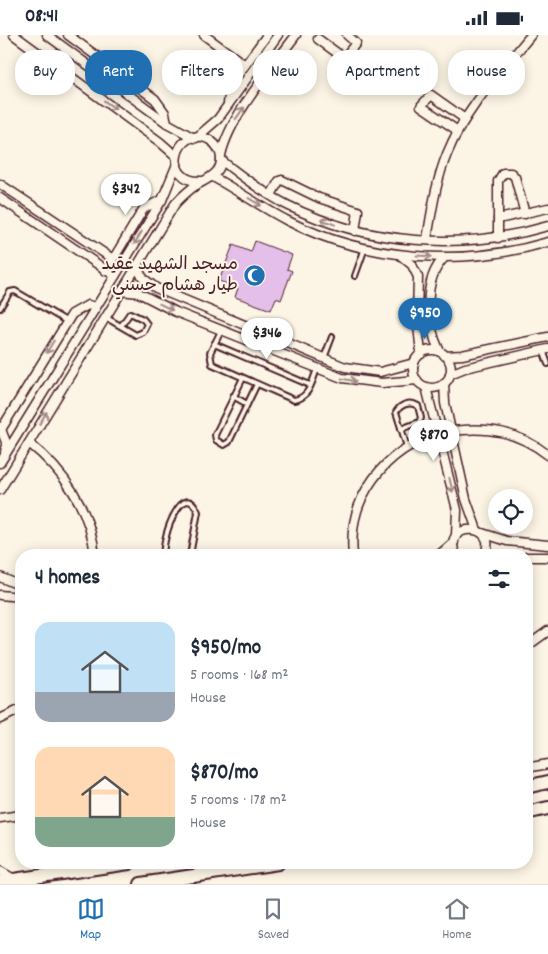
<!DOCTYPE html>
<meta charset="utf-8">
<style>
:root{--surface:#fff;--page:#f6f6f7;--text:#1f2937;--muted:#747a83;--line:#e0e1e3;--accent:#1f6fb2}
body{margin:0;font-family:Dekko,"Playpen Sans Arabic",sans-serif;background:var(--page);color:var(--text);height:100vh;display:flex;flex-direction:column;font-size:19px;white-space:nowrap}
*{box-sizing:border-box;margin:0}
p{font-size:16px;color:var(--muted)}
.icon{flex:none;width:28px;height:28px;fill:none;stroke:currentColor;stroke-width:2;stroke-linecap:round;stroke-linejoin:round}
.map{position:relative;flex:1;overflow:hidden}
.drawer{position:absolute;left:15px;top:514px;width:518px;height:320px;display:flex;flex-direction:column;background:var(--surface);border-radius:20px;box-shadow:0 2px 12px #0003}
.drawer>*{flex:none}
.guide{position:absolute;left:15px;top:15px;width:519px;height:45px;display:flex;gap:10px}
.controls{position:absolute;left:488px;top:454px;display:grid;gap:10px}
.controls a{display:grid;place-items:center;width:45px;height:45px;border-radius:50%;background:var(--surface);box-shadow:0 2px 12px #0003;font-size:25px}
.price{position:absolute;translate:-50% -42px;padding:0 11px;border-radius:18px;background:#fff;color:#222;font-size:16px;line-height:32px;filter:drop-shadow(0 1px 2px #0008)}
.price::after{content:'';position:absolute;left:50%;top:30px;width:15px;height:11px;margin-left:-8px;background:inherit;clip-path:polygon(0 0,100% 0,50% 100%)}
.price.active{background:var(--accent);color:#fff}
ul{padding:0;list-style:none}
li{display:flex;align-items:center;gap:15px;height:125px;padding:0 20px}
li span{display:grid;place-items:center;flex:none;width:140px;height:100px;border-radius:15px;color:#555}
li>.icon{margin-inline-start:auto}
span .icon{width:60px;height:60px;fill:#fffc;stroke-width:1}
li b{font-size:21px}
h2{display:flex;justify-content:space-between;align-items:center;height:60px;padding:0 20px;font-size:21px}
.pill{padding:0 18px;border-radius:20px;background:var(--surface);box-shadow:0 2px 12px #0003;font-size:18px;line-height:45px}
.pill.active{background:var(--accent);color:#fff}
.status{display:flex;justify-content:space-between;align-items:center;height:35px;padding:0 25px;background:var(--surface);direction:ltr}
.status svg{height:14px;fill:currentColor}
.tab-bar{display:flex;justify-content:space-around;align-items:center;height:70px;border-top:1px solid var(--line);background:var(--surface);font-size:14px;color:var(--muted)}
.tab-bar a{display:grid;justify-items:center;gap:2px}
.tab-bar .active{color:var(--accent)}
.map>svg:first-child{display:block}
.building{fill:#e3bfea;stroke:#4a1f2b}
.lines{fill:none;stroke-linecap:round;stroke-linejoin:round}
.service-casing{stroke:#4a1f2b;stroke-width:8}
.minor-casing{stroke:#4a1f2b;stroke-width:11}
.primary-casing{stroke:#4a1f2b;stroke-width:16}
.service{stroke:#fcf5e5;stroke-width:4}
.minor{stroke:#fcf5e5;stroke-width:8}
.primary{stroke:#fcf5e5;stroke-width:12}
.oneway{stroke:#a38a88}
.labels{text-anchor:middle;dominant-baseline:central;stroke-width:4;stroke-linejoin:round;paint-order:stroke}
.poi-label{font-size:18px;fill:#4a1f2b;stroke:#fcf5e5;text-anchor:end}
</style>
<div class="status"><b>08:41</b><svg viewBox="0 0 49 12"><path d="M0 12V9h3v3zM5 12V6h3v6zM10 12V3h3v9zM15 12V0h3v12zM26 1h20v11H26zM47 4h2v5h-2z"/></svg></div>
<div class="map">
<svg width="548" height="849" viewBox="0 0 548 849">
<rect width="100%" height="100%" fill="#fcf5e5"/>
<filter id="ink" filterUnits="userSpaceOnUse"><feTurbulence type="fractalNoise" baseFrequency=".02" numOctaves="2"/><feDisplacementMap in="SourceGraphic" scale="10" xChannelSelector="R" yChannelSelector="G"/><feConvolveMatrix kernelMatrix="1 2 1 2 8 2 1 2 1" color-interpolation-filters="sRGB"/></filter>
<g filter="url(#ink)">
<path class="building" d="M255 206 292 220 287 234 292 236 281 265 276 263 271 275 235 262 238 253 219 246 233 210 251 217Z"/>
<g class="lines">
<defs>
<g id="service">
<path d="M355 241 365 213"/>
<path d="M0 273 10 257 15 256 66 286"/>
<path d="M105 282 136 300 143 297 147 289 143 284 130 278 121 291"/>
<path d="M221 296 210 318 212 329 294 365C309 363 312 347 317 334"/>
<path d="M214 309 310 350"/>
<path d="M543 315 548 329"/>
<path d="M324 323 332 302"/>
<path d="M243 343 215 400 216 405 224 410 229 407 257 349"/>
<path d="M233 361 247 369"/>
<path d="M401 394 419 387 421 383 418 371C410 366 401 369 396 377L407 412"/>
<path d="M164 520C161 502 184 442 198 477L190 520"/>
</g>
<g id="minor">
<path d="M14 0 160 107 176 121"/>
<path d="M47 0 167 88 194 103"/>
<path d="M68 0 155 64 165 78 167 88"/>
<path d="M204 0 245 30"/>
<path d="M318 4 344 23 356 8 347 0"/>
<path d="M228 69 230 51 267 0"/>
<path d="M458 96 421 71 431 60 465 84"/>
<path d="M196 103 218 84 278 0"/>
<path d="M221 120C230 80 272 33 296 0"/>
<path d="M221 125C242 142 264 158 287 170 367 210 463 216 548 191"/>
<path d="M213 142C238 156 263 173 288 186 367 226 464 232 548 207"/>
<path d="M0 149 113 224"/>
<path d="M271 160 279 146 282 145 319 163 358 176 355 196"/>
<path d="M0 163 115 241"/>
<path d="M498 184 548 173"/>
<path d="M498 203V146L503 138H511L515 142 525 179"/>
<path d="M427 204C432 175 436 146 447 119 465 74 501 37 531 0"/>
<path d="M400 220 412 230 418 242 417 281 421 319"/>
<path d="M136 232 144 244 156 253 345 332 380 337 414 328"/>
<path d="M106 236 144 173 162 165"/>
<path d="M121 256 139 258 176 277 342 343 382 348 417 345"/>
<circle cx="432" cy="334" r="19"/>
<path d="M440 317C427 290 421 245 445 222"/>
<path d="M445 321 462 320 548 302"/>
<path d="M450 339 465 333 548 314"/>
<path d="M444 348 445 368 466 464 477 495"/>
<path d="M426 352 457 475 456 501"/>
<path d="M0 392 6 407 5 419"/>
<path d="M2 393 72 279 88 270 96 272"/>
<path d="M452 396C488 391 519 397 548 420"/>
<path d="M29 408C64 436 90 474 95 520"/>
<path d="M0 428 162 165 177 129"/>
<path d="M0 455 175 169C180 163 186 158 192 153 205 144 226 139 220 118 218 112 214 107 208 104 175 89 160 149 203 146"/>
<path d="M482 498 507 506 548 510"/>
<path d="M353 520C347 462 385 415 439 398"/>
<path d="M439 520 454 507"/>
<path d="M456 520C439 486 502 487 484 520"/>
<path d="M526 522H548"/>
<path d="M0 542 21 551"/>
<path d="M0 560 21 562"/>
<path d="M526 612 548 596"/>
<path d="M0 684 21 674"/>
<path d="M526 733 548 729"/>
<path d="M0 783 21 780"/>
<path d="M0 836 14 844"/>
</g>
<g id="primary">
<path d="M526 752 548 747"/>
<path d="M526 778 548 773"/>
<path d="M0 847 129 828"/>
<path d="M141 849 278 828"/>
</g>
</defs>
<use href="#service" class="service-casing"/>
<use href="#minor" class="minor-casing"/>
<use href="#primary" class="primary-casing"/>
<use href="#service" class="service"/>
<use href="#minor" class="minor"/>
<use href="#primary" class="primary"/>
</g>
<defs><path id="oneway-shaft" d="M-6 0H5M1.5-3L5.5 0L1.5 3" fill="none" stroke-width="1.6" stroke-linecap="round" stroke-linejoin="round" transform="scale(1.25)"/></defs>
<g class="oneway">
<use href="#oneway-shaft" transform="translate(110 70) rotate(36)"/>
<use href="#oneway-shaft" transform="translate(240 78) rotate(-55)"/>
<use href="#oneway-shaft" transform="translate(255 167) rotate(31)"/>
<use href="#oneway-shaft" transform="translate(328 187) rotate(-159)"/>
<use href="#oneway-shaft" transform="translate(138 203) rotate(121)"/>
<use href="#oneway-shaft" transform="translate(424 221) rotate(3)"/>
<use href="#oneway-shaft" transform="translate(166 272) rotate(26)"/>
<use href="#oneway-shaft" transform="translate(50 312) rotate(121)"/>
<use href="#oneway-shaft" transform="translate(349 345) rotate(12)"/>
<use href="#oneway-shaft" transform="translate(43 383) rotate(-59)"/>
<use href="#oneway-shaft" transform="translate(451 450) rotate(77)"/>
</g>
</g>
<defs>
<symbol id="mosque-disc" viewBox="-11 -11 22 22"><circle r="9.5" fill="#1f6fb2" stroke="#fcf5e5"/><path d="M3.5-4.9A6 6 0 1 0 3.5 4.9A5 5 0 1 1 3.5-4.9Z" fill="#fff"/></symbol>
</defs>
<g fill-rule="evenodd">
<use href="#mosque-disc" x="242" y="228" width="25" height="25"/>
</g>
<g class="labels">
<g class="poi-label">
<text x="238" y="230">مسجد الشهيد عقيد<tspan x="238" dy="21">طيار هشام حسني</tspan></text>
</g>
</g>
</svg>
<div class="controls">
<a><svg class="icon" aria-label="locate" viewBox="0 0 24 24"><circle cx="12" cy="12" r="6"/><path d="M12 2v4M12 18v4M2 12h4M18 12h4"/></svg></a>
</div>
<b class="price" style="left:126px;top:181px">$342</b>
<b class="price active" style="left:425px;top:305px">$950</b>
<b class="price" style="left:267px;top:325px">$346</b>
<b class="price" style="left:434px;top:427px">$870</b>
<div class="guide">
<a class="pill">Buy</a>
<a class="pill active">Rent</a>
<a class="pill">Filters</a>
<a class="pill">New</a>
<a class="pill">Apartment</a>
<a class="pill">House</a>
</div>
<section class="drawer">
<h2>4 homes<svg class="icon" aria-label="filters" viewBox="0 0 24 24"><path d="M4 7h16M4 17h16"/><circle cx="9" cy="7" r="2"/><circle cx="15" cy="17" r="2"/></svg></h2>
<ul>
<li><span style="background:linear-gradient(#bfe0f5 70%,#9aa5b1 0)"><svg class="icon" aria-label="home" viewBox="0 0 24 24"><path d="M3 11l9-7 9 7M6 9v11h12V9"/></svg></span><div><b>$950/mo</b><p>5 rooms · 168 m²</p><p>House</p></div></li>
<li><span style="background:linear-gradient(#ffd9b3 70%,#7fa58c 0)"><svg class="icon" aria-label="home" viewBox="0 0 24 24"><path d="M3 11l9-7 9 7M6 9v11h12V9"/></svg></span><div><b>$870/mo</b><p>5 rooms · 178 m²</p><p>House</p></div></li>
</ul>
</section>
</div>
<nav class="tab-bar">
<a class="active"><svg class="icon" aria-label="map" viewBox="0 0 24 24"><path d="M3 6l6-2 6 2 6-2v14l-6 2-6-2-6 2zM9 4v14M15 6v14"/></svg>Map</a>
<a><svg class="icon" aria-label="saved" viewBox="0 0 24 24"><path d="M7 4h10v16l-5-4-5 4z"/></svg>Saved</a>
<a><svg class="icon" aria-label="home" viewBox="0 0 24 24"><path d="M3 11l9-7 9 7M6 9v11h12V9"/></svg>Home</a>
</nav>
